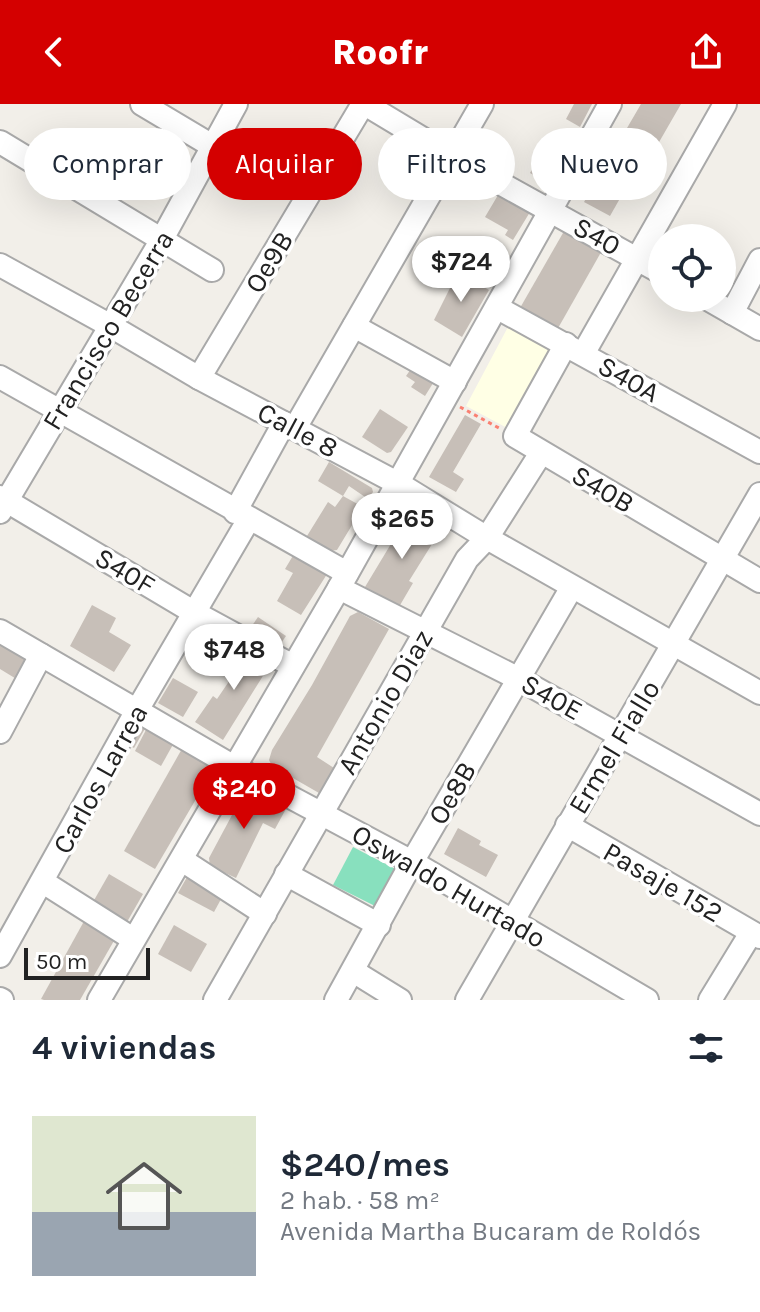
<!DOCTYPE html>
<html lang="es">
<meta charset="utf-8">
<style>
:root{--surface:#fff;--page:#f6f6f7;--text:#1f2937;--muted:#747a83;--accent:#d40000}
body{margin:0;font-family:Karla,sans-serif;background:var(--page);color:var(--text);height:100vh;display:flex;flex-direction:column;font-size:30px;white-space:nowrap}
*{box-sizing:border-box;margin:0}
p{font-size:26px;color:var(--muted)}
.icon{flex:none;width:44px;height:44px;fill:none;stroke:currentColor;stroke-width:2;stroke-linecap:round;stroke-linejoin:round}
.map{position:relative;height:896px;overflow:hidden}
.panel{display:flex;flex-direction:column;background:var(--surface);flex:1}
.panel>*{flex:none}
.guide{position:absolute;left:24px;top:24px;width:712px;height:72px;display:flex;gap:16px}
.fabs{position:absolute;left:648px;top:120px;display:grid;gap:16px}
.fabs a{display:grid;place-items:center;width:88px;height:88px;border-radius:50%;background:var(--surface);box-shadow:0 8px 32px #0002;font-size:40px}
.scale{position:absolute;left:24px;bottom:20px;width:126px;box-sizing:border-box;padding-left:8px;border:4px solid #222;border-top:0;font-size:22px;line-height:28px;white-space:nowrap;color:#222;-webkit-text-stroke:6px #fff;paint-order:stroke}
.price{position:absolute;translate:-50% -68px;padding:0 18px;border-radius:28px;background:#fff;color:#222;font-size:26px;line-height:52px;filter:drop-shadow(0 2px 4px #0008)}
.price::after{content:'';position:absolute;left:50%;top:48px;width:24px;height:18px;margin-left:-12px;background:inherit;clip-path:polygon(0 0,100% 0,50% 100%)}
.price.active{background:var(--accent);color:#fff}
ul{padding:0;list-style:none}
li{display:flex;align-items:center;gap:24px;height:200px;padding:0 32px}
li span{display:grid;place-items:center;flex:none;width:224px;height:160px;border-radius:0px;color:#555}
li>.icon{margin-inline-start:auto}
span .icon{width:96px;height:96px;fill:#fffc;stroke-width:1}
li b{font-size:34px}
h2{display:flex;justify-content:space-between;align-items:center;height:96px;padding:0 32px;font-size:34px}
.tag{padding:0 28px;border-radius:36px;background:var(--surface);box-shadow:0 8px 32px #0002;font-size:28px;line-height:72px}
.tag.active{background:var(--accent);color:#fff}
header{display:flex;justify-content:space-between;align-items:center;height:104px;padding:0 32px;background:var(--accent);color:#fff;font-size:36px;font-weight:800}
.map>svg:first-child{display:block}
.education{fill:#ffffe5}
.pitch{fill:#88e0be}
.building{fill:#c7bfb8}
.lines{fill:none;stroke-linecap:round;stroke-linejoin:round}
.minor-casing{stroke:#a9a9a9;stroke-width:26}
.path{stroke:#fa8072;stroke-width:3;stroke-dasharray:4 4;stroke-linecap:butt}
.minor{stroke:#fff;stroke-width:22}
.labels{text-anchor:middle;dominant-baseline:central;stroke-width:7;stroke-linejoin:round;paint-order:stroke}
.street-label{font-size:28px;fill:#222;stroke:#fff}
</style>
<header><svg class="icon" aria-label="back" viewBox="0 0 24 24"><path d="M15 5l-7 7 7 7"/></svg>Roofr<svg class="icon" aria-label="share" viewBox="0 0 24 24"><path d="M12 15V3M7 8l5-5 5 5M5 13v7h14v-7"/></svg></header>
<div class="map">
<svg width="760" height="896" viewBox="0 0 760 896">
<rect width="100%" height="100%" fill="#f2efe9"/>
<path class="education" d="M509 221 554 245 511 326 466 302Z"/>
<path class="pitch" d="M353 743 407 771 387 808 333 781Z"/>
<g class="building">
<path d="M574 0H592L580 23 566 15Z"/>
<path d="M641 0H681L632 85 627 82 610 112 584 98Z"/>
<path d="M548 37 566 48 550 74 544 77 530 69Z"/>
<path d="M501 86 530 108 513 136 505 131 508 126 485 113Z"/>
<path d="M567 122 604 143 557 226 520 204Z"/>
<path d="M458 168 489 186 462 233 434 216Z"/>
<path d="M413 262 435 276 425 292 411 283 415 278 406 272Z"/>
<path d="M380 305 408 323 391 348 387 349 362 333Z"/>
<path d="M465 311 481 320 453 368 464 375 456 388 429 373Z"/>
<path d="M329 358 372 384 373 388 368 395 349 382 343 392 363 403 337 446 330 447 307 432 328 398 335 403 343 392 318 377Z"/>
<path d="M412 405 442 424 409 477 413 479 396 508 366 490 365 483Z"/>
<path d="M297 445 329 467 301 511 277 497 293 469 285 465Z"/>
<path d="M92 501 116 514 109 528 131 541 114 568 70 542Z"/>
<path d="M358 508 389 525 317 653 334 664 319 689 272 662 269 656 272 646 312 581 350 512Z"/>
<path d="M258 513 286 532 277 545 249 526Z"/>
<path d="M0 537 36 557 23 579 0 565Z"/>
<path d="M245 538 271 559 223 636 195 618 213 592 217 595 234 570 226 566Z"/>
<path d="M173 574 198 588 183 613 158 599Z"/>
<path d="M136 615 147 621 134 644 123 638Z"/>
<path d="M148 622 175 637 161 662 135 647Z"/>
<path d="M183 643 216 661 155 765 124 747Z"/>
<path d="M247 683 287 703 275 725 263 719 236 774 210 762 209 754Z"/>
<path d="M458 724 481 737 479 741 498 751 486 773 444 750Z"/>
<path d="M191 766 226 786 214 808 178 789Z"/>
<path d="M109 770 143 790 127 818 93 798Z"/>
<path d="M88 810 119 828 80 896H44L41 895Z"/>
<path d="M174 821 207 840 191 868 158 850Z"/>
</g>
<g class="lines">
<defs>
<g id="minor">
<path d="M142 0 214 43"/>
<path d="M365 0 453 53 662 169"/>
<path d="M0 38 212 166"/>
<path d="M0 161 109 221 199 274 399 380 487 434 760 589"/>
<path d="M706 194 760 225"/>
<path d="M498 204 760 348"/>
<path d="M732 209 760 156"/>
<path d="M354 222 455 278"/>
<path d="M566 240 515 332 760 477"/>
<path d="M583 250 725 0"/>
<path d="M0 273 347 469"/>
<path d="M199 274 363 0"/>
<path d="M295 324 482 0"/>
<path d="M0 393 195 509 293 562"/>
<path d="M0 408 161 137 236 0"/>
<path d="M235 408 284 319"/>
<path d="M339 484 519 575 760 710"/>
<path d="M0 527 236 664 412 758 647 896"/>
<path d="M0 628 41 551"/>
<path d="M567 721 760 833"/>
<path d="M182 756 265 810"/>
<path d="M286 770 379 821"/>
<path d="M43 778 133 835"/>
<path d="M0 852 136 608 249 415"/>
<path d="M353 867 400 896"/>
<path d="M0 895 2 896"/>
<path d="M99 896 339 484 610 0"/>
<path d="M215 896 467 455 487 434 541 349"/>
<path d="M336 896 412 758 572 483"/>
<path d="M467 896 760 390"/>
<path d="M710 896 751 829"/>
</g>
</defs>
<use href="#minor" class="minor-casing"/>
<path class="path" d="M460 303 499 324"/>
<use href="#minor" class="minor"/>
</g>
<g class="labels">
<g class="street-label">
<text transform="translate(597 132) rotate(29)">S40</text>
<text transform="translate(269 158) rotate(-59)">Oe9B</text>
<text transform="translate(108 226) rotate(-59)">Francisco Becerra</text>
<text transform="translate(629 275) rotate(29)">S40A</text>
<text transform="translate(298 326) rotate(28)">Calle 8</text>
<text transform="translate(603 385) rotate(30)">S40B</text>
<text transform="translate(125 467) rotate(31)">S40F</text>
<text transform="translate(552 593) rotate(29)">S40E</text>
<text transform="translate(385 598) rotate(-60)">Antonio Diaz</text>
<text transform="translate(614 643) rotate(-59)">Ermel Fiallo</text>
<text transform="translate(100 675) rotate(-61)">Carlos Larrea</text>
<text transform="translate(452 689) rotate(-60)">Oe8B</text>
<text transform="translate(663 778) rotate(30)">Pasaje 152</text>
<text transform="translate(449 782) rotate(30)">Oswaldo Hurtado</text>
</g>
</g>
</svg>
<div class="fabs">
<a><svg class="icon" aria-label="locate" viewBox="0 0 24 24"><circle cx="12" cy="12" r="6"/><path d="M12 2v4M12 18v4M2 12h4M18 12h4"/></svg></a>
</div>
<div class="scale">50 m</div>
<b class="price" style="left:461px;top:200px">$724</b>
<b class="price" style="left:402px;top:457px">$265</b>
<b class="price" style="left:234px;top:588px">$748</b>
<b class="price active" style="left:244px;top:727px">$240</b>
<div class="guide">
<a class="tag">Comprar</a>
<a class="tag active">Alquilar</a>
<a class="tag">Filtros</a>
<a class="tag">Nuevo</a>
</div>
</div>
<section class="panel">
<h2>4 viviendas<svg class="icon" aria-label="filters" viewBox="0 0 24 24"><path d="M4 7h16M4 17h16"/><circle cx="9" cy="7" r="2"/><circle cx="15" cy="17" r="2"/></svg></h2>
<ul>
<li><span style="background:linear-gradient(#dfe7d0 60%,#9aa5b1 0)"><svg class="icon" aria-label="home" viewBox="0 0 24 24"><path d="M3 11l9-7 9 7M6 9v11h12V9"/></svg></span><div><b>$240/mes</b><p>2 hab. · 58 m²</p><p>Avenida Martha Bucaram de Roldós</p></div></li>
</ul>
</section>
